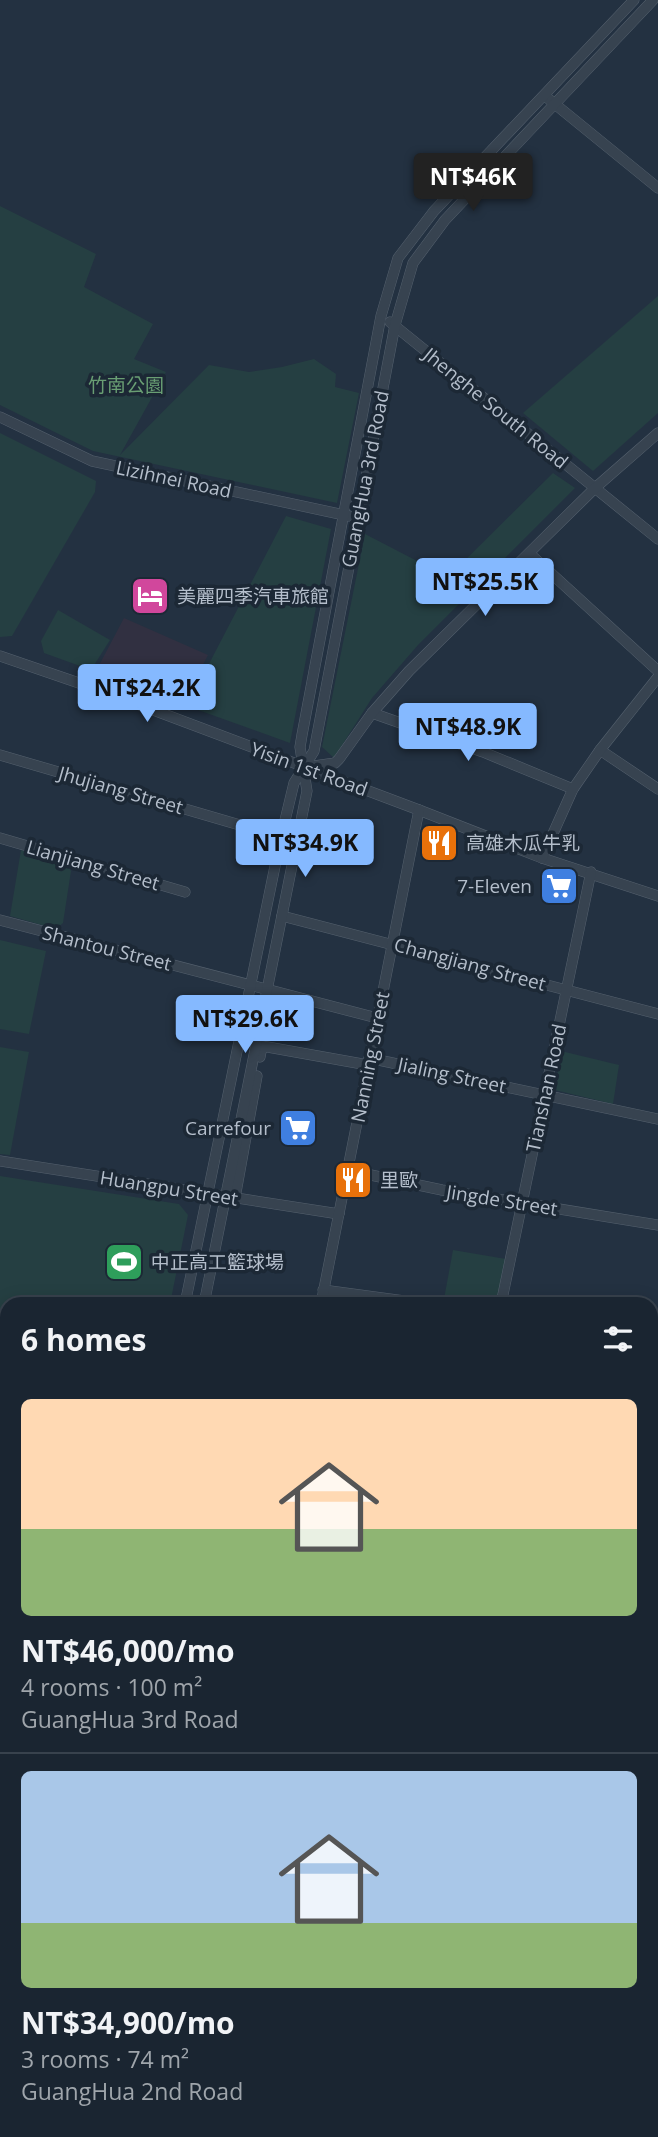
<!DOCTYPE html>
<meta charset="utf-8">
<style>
:root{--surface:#1a2531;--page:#232d39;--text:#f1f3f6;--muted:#9fa5ab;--line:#38424d;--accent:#85b9ff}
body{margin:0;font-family:"Open Sans","Noto Sans TC",sans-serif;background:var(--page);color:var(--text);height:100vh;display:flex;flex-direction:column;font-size:26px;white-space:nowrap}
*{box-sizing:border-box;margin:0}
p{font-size:23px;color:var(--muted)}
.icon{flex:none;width:38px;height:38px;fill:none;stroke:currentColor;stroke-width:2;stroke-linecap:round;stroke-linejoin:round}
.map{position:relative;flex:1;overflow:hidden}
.drawer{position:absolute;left:0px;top:1297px;width:658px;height:842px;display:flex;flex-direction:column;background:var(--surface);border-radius:21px 21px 0 0;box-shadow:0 4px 18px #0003,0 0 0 2px var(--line)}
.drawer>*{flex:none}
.price{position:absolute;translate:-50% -60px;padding:0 16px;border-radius:7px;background:var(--accent);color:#111;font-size:23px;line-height:46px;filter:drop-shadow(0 2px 4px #0008)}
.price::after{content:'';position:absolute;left:50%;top:42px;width:21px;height:16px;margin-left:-10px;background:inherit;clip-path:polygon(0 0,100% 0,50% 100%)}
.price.active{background:#222;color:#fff}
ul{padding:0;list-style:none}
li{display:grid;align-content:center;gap:14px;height:371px;padding:0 21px}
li+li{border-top:2px solid var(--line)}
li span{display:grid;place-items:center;height:217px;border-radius:10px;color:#555}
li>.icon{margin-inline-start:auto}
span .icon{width:126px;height:126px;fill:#fffc;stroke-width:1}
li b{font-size:30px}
h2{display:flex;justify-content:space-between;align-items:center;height:84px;padding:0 21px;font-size:30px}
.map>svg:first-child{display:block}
.medical{fill:#313041}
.green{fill:#253f42}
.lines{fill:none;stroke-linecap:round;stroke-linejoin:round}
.minor-casing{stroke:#55616e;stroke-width:11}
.minor{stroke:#374350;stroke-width:10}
.labels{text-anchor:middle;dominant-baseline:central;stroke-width:7;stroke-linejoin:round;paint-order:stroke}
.park-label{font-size:19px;fill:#699e73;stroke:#1c2835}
.street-label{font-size:19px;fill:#b4becb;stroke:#1c2835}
.poi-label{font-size:19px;fill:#b4becb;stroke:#1c2835;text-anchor:start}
</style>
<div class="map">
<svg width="658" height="2137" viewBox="0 0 658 2137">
<rect width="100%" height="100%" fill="#233141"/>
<path class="medical" d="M124 618 208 655 183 704 95 673Z"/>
<g class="green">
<path d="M0 206 96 254 84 287 153 324 134 359 166 372 120 455 209 365 249 372 282 367 314 359 336 374 335 387 359 393 337 503 93 451 0 405Z"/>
<path d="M658 296V413L593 471 523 413Z"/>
<path d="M0 433 96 481 95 492 12 636 0 637Z"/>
<path d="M553 473 575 488 418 645 372 698 334 758 322 747 365 534 448 577Z"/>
<path d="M286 516 331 529 290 743 187 706Z"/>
<path d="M58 610 110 640 91 670 44 653 41 641Z"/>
<path d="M21 850 66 862 71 871 63 923 56 929 10 916Z"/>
<path d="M0 940 46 951 29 1034 0 1029Z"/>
<path d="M0 1047 29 1052 10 1155 0 1154Z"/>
<path d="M561 1051 619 1065 613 1104 555 1090Z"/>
<path d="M0 1176 179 1204 188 1215 170 1304H7V1385H0Z"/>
<path d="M453 1250 506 1259 499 1299 491 1303 444 1299Z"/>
<path d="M0 1412H7V1590L0 1591Z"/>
</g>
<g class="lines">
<defs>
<g id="minor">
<path d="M545 96 658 188"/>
<path d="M390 322 658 539"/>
<path d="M0 417 92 461 349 516"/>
<path d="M530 554 658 671"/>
<path d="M0 656 108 693 419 810 542 858 658 896"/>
<path d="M372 713 483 752 573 789"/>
<path d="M600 750 658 789"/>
<path d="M0 755 281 837"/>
<path d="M307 767 335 763 339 759 372 713 409 671 595 488 658 433"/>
<path d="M0 838 185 892"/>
<path d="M542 858 573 789 600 750 658 677"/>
<path d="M282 916 658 1014"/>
<path d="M0 920 377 1018"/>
<path d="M260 1057 262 1046 368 1065"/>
<path d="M369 1058 658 1119"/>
<path d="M0 1161 339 1214"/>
<path d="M347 1170 442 1190 658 1225"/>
<path d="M235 1198 257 1076"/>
<path d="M323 1290 427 1304"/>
<path d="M185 1304 281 837 294 783 314 751 395 325 413 263 445 220 653 0"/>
<path d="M204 1304 307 791 300 747 302 735 381 316 398 258 434 211 634 0"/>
<path d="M321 1304 419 810"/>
<path d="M501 1304 591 872"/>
<path d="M651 1332 658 1333"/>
<path d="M0 1401H7"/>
<path d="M651 1561 658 1436"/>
<path d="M0 1607H7"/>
<path d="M651 1711 658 1710"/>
<path d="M651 1732 658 1827"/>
<path d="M0 1809 7 1808"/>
<path d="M0 1857 7 1856"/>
<path d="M651 1889 658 1888"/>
<path d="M0 1936 7 1934"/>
<path d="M651 2024 658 2021"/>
<path d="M0 2097 7 2112"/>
<path d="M651 2106 658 2103"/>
<path d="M17 2132 19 2137"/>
<path d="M148 2132 150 2137"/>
<path d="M239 2132 242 2137"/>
<path d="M255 2132 258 2137"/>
<path d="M314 2132 317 2137"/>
<path d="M542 2132 545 2137"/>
<path d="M212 2137 224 2132"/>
<path d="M401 2137 413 2132"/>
<path d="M577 2137 590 2132"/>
</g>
</defs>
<use href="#minor" class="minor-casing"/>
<use href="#minor" class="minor"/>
</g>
<defs>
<symbol id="hotel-square" viewBox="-11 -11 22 22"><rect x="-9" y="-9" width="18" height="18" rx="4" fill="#d1479c" stroke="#1c2835"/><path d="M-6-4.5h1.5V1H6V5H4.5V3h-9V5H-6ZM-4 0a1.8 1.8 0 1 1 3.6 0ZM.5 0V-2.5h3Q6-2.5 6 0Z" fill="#fff"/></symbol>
<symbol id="restaurant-square" viewBox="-11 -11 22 22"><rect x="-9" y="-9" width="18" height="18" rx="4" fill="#e8710a" stroke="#1c2835"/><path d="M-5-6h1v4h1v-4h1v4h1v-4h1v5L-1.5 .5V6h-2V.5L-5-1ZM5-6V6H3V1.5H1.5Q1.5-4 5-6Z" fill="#fff"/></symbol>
<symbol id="supermarket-square" viewBox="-11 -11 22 22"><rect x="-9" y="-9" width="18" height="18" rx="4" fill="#3f7fe0" stroke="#1c2835"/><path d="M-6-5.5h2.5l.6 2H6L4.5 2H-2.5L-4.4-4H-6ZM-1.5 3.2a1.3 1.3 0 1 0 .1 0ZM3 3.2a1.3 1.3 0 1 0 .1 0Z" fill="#fff"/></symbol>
<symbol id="stadium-square" viewBox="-11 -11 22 22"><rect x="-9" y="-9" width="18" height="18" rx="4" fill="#2e9e5b" stroke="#1c2835"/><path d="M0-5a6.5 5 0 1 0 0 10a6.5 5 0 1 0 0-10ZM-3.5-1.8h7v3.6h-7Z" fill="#fff"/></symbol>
</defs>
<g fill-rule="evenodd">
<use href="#hotel-square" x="128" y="574" width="44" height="44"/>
<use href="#restaurant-square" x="417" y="821" width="44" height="44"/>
<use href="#supermarket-square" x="537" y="864" width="44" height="44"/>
<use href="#supermarket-square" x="276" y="1106" width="44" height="44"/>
<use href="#restaurant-square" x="331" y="1158" width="44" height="44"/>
<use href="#stadium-square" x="102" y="1240" width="44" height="44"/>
</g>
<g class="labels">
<g class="park-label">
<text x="126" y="385">竹南公園</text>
</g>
<g class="street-label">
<text transform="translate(496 408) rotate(39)">Jhenghe South Road</text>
<text transform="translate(174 479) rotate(12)">Lizihnei Road</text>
<text transform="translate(365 479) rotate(-79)">GuangHua 3rd Road</text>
<text transform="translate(309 769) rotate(20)">Yisin 1st Road</text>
<text transform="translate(121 790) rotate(16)">Jhujiang Street</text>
<text transform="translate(93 865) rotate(16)">Lianjiang Street</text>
<text transform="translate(107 948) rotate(14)">Shantou Street</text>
<text transform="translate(470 964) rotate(15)">Changjiang Street</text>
<text transform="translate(370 1057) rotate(-79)">Nanning Street</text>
<text transform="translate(452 1075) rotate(12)">Jialing Street</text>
<text transform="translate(546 1088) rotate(-78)">Tianshan Road</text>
<text transform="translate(169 1188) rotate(9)">Huangpu Street</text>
<text transform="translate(502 1200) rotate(9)">Jingde Street</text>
</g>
<g class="poi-label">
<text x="177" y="596">美麗四季汽車旅館</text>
<text x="466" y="843">高雄木瓜牛乳</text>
<text x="532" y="886" text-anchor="end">7-Eleven</text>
<text x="271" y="1128" text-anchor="end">Carrefour</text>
<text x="380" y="1180">里歐</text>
<text x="151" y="1262">中正高工籃球場</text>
</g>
</g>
</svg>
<b class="price active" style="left:473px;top:213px">NT$46K</b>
<b class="price" style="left:485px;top:618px">NT$25.5K</b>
<b class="price" style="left:147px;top:724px">NT$24.2K</b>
<b class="price" style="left:468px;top:763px">NT$48.9K</b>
<b class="price" style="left:305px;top:879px">NT$34.9K</b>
<b class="price" style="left:245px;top:1055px">NT$29.6K</b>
<section class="drawer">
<h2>6 homes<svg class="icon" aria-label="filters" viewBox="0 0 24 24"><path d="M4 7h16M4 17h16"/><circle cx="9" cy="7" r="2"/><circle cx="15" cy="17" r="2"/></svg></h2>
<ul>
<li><span style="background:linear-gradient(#ffd9b3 60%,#8fb573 0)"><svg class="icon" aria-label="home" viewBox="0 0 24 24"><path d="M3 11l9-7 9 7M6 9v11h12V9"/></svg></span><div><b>NT$46,000/mo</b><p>4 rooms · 100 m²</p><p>GuangHua 3rd Road</p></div></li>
<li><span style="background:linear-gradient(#a9c7e8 70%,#8fb573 0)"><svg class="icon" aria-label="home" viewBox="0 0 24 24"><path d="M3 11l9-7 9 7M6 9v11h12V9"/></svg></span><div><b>NT$34,900/mo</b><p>3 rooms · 74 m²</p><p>GuangHua 2nd Road</p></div></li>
</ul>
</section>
</div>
